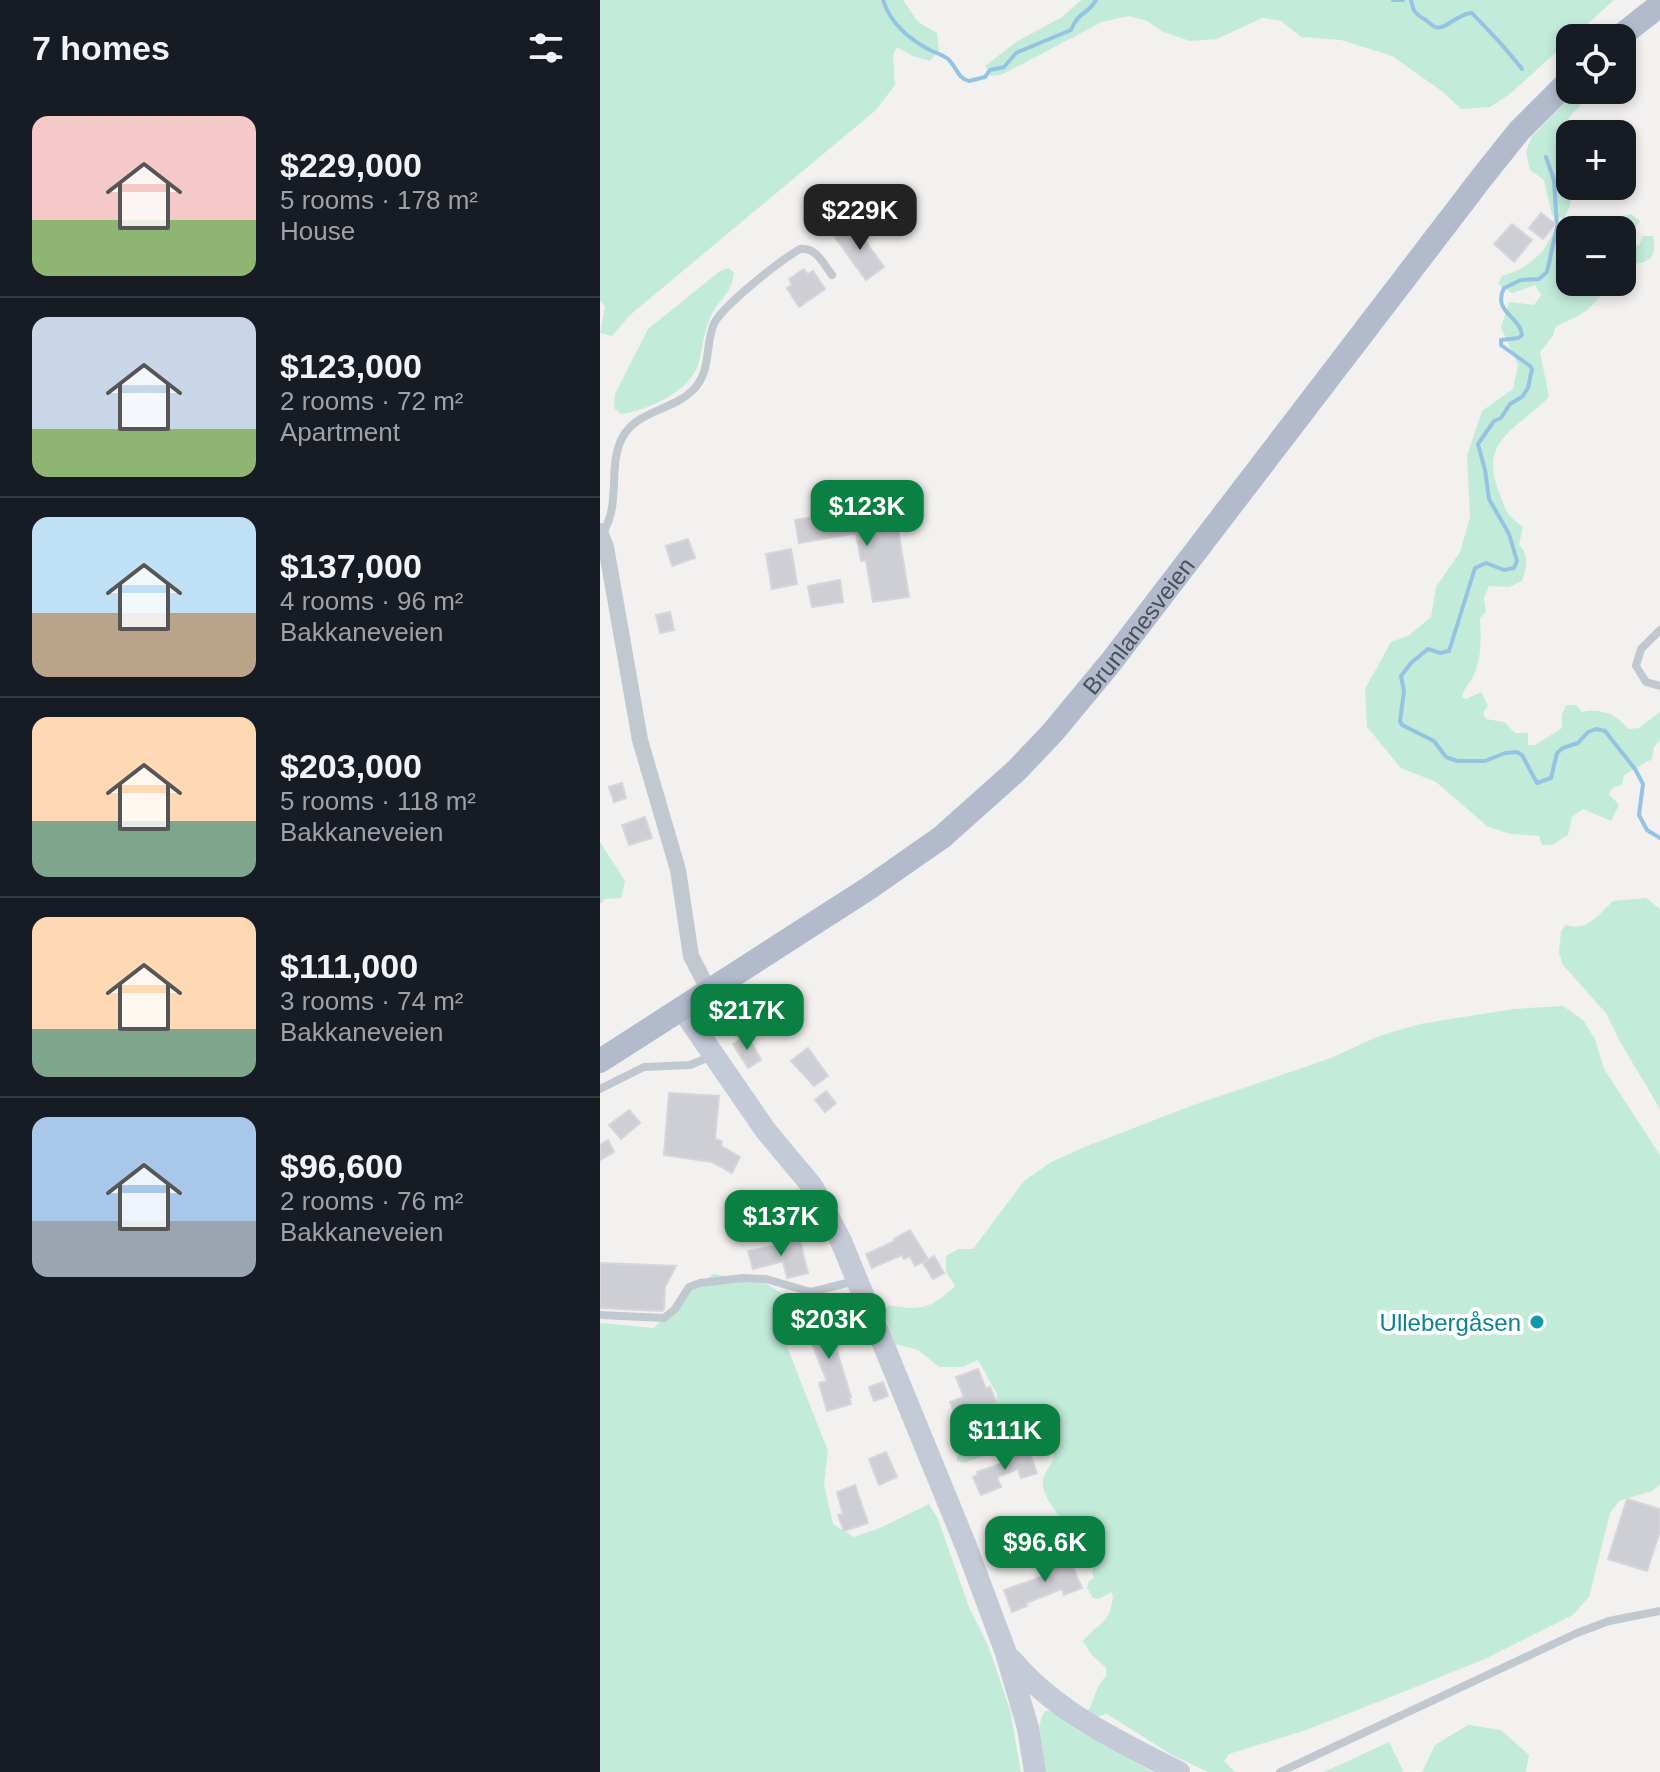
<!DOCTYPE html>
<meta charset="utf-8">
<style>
:root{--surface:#171b24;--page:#242831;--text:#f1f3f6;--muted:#9ea1a6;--line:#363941;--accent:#0b8043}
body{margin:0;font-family:Arial,sans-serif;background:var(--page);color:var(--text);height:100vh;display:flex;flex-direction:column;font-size:30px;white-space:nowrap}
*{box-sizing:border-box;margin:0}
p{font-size:26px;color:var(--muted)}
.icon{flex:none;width:44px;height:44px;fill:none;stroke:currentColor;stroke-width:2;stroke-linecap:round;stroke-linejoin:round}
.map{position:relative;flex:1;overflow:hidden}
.details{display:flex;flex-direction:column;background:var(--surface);width:600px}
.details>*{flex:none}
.fabs{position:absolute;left:956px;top:24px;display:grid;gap:16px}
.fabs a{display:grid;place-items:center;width:80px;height:80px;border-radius:16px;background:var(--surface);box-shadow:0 4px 12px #0003;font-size:40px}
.price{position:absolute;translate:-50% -68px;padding:0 18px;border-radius:16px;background:var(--accent);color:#fff;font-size:26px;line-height:52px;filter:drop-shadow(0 2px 4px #0008)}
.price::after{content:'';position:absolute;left:50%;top:48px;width:24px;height:18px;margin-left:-12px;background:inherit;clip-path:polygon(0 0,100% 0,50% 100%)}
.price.selected{background:#222;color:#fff}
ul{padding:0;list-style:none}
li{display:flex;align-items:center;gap:24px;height:200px;padding:0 32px}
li+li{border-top:2px solid var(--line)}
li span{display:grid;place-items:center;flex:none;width:224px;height:160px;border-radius:16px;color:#555}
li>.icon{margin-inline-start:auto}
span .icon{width:96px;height:96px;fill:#fffc;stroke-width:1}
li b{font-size:34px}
h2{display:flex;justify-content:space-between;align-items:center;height:96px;padding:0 32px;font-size:34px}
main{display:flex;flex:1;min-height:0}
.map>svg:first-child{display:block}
.green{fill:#c3ebda}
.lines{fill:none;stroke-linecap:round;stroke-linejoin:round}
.stream{stroke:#95c4e3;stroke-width:4}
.building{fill:#ceced5;stroke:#d5d5db;stroke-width:2}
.lane{stroke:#c2c8d0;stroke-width:8}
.street{stroke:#c2c8d0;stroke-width:16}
.secondary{stroke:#c5cad7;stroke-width:22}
.primary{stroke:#b3bacc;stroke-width:24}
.culture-dot{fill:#0f9aa8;stroke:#fff;stroke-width:3}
.labels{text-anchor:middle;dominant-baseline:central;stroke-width:8;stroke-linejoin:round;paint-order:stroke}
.street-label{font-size:24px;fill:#4a505c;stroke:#fff}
.culture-label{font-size:24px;fill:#0d838f;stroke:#fff;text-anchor:end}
</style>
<main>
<section class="details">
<h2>7 homes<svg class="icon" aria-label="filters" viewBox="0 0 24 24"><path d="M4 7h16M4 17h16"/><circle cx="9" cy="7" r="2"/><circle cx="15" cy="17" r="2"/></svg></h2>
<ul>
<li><span style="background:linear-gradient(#f6c9c9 65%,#8fb573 0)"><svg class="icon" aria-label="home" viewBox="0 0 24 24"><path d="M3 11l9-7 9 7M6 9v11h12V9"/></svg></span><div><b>$229,000</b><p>5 rooms · 178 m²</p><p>House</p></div></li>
<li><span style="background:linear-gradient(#c9d6e8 70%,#8fb573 0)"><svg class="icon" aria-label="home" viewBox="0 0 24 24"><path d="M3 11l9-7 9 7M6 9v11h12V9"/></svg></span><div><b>$123,000</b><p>2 rooms · 72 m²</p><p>Apartment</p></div></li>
<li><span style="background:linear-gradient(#bfe0f5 60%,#b9a48a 0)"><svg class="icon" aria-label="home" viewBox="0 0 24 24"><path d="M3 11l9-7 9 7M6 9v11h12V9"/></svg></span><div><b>$137,000</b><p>4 rooms · 96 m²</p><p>Bakkaneveien</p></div></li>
<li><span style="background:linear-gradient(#ffd9b3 65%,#7fa58c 0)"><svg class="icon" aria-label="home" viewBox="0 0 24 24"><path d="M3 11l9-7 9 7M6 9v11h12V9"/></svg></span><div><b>$203,000</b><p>5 rooms · 118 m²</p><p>Bakkaneveien</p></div></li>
<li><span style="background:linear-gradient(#ffd9b3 70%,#7fa58c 0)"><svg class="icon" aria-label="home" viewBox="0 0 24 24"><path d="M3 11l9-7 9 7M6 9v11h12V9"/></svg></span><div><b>$111,000</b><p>3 rooms · 74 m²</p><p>Bakkaneveien</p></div></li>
<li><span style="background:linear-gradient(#a9c7e8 65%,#9aa5b1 0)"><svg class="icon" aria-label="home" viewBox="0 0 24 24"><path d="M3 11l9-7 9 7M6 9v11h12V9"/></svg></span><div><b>$96,600</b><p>2 rooms · 76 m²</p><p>Bakkaneveien</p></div></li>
</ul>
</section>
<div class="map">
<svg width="1060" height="1772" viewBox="0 0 1060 1772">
<rect width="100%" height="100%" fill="#f2f1f0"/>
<g class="green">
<path d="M0 0H303L318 22 337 33 339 50 330 61 313 56 297 47 293 55 295 85 276 110 30 315 12 336 0 333 5 306 0 301Z"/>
<path d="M481 0H1014L910 94 890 107 861 109 843 92 792 56 741 40 701 37 681 21 662 18 617 39 590 41 563 32 547 21 529 16 502 22 401 75 391 76 385 66 416 42 462 17Z"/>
<path d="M976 90H998C980 106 951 126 963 155 968 166 970 173 970 186H973L970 206 964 219 952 215 944 180 930 170 926 152 931 138Z"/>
<path d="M1031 214 1040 221 1031 234 1032 244 1039 246 1043 236H1053C1056 255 1052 263 1032 264L1023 280 1022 230H987L997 222Z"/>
<path d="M956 226 963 228 962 252H970V282H1011C1006 290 991 308 983 313 976 318 963 322 955 328L953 336 940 352 949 397C918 429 878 439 899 492 907 513 905 513 923 527L919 545C930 554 926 569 922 581L909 587 889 586 884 598 886 612 880 618C881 637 882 656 874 675 870 683 864 688 862 697L866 699 881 692 888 706 883 713 886 719 904 722 915 733H928V745H935L962 728V715L966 705H976L982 712C1000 708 1017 714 1028 729L1039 728 1060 712V740L1054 747 1052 759 1024 775 1022 785 1013 787 1009 794 1019 805 1011 821 983 809 972 817 968 835 952 845H942L939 836 911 834 888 827 836 782 801 768 767 727 765 689 791 642 808 636 831 617 836 587 860 552 870 517 867 456 882 411 913 389 918 365 901 327 909 302 934 305 941 295 935 285 912 293 898 284 902 276C928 269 947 252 956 226Z"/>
<path d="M129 268 134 273C131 296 119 298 111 316 103 332 103 349 98 365 89 392 46 411 21 414L14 408 15 394 48 329 120 271Z"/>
<path d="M0 842 25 881 21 898 5 899 0 904Z"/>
<path d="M1046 898 1060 909V1109L1019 1040 1006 1013 963 965 959 953 961 931 966 925C988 932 999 914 1013 901Z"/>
<path d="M963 1006 983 1020 995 1039 1004 1069 1060 1155V1485L1052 1491 1019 1501 1010 1513 989 1597 973 1615 887 1658 808 1690 709 1729 629 1754 624 1761 635 1772H608L572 1755 507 1714 495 1717 487 1713C495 1699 495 1687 506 1676V1668L491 1654 483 1641C500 1620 509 1627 513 1596L511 1592 499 1599 493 1598 487 1588 489 1581 494 1578 492 1571 505 1551 482 1539V1529L476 1528 464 1541 458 1534 461 1518C453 1508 441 1493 443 1480 445 1470 453 1464 454 1454L435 1442H422L364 1463 357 1461V1456L376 1449 399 1437 390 1410 397 1401V1394L378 1360 363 1367H339L318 1350 295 1344 284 1313 288 1305C320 1311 331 1309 355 1286L346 1272V1256L358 1249H373L424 1181 451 1162 492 1144 591 1106 731 1058 779 1036 820 1024 913 1009Z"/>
<path d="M114 1274 165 1283 186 1296 182 1334 228 1451 224 1484 233 1524 254 1537 280 1528 329 1504 338 1519 369 1607 388 1645 410 1710 421 1772H0V1323L54 1328 84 1295Z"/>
<path d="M445 1711H452L478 1731 553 1772H446C445 1752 433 1728 445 1711Z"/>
<path d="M868 1725 901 1730 929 1755 926 1772H822L835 1745Z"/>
<path d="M789 1742 804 1772H724Z"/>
</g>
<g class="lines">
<g class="stream">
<path d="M283 0C290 23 310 40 330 50 336 53 343 55 348 59 357 67 357 78 369 81L385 77 390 70 404 67 416 53 471 30C479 10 487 16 496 0"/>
<path d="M793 0H803"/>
<path d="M811 0C813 10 814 13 824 19 828 21 831 25 835 27 845 31 858 13 872 13 889 31 907 49 922 69"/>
<path d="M946 157 954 180 957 227 947 272 939 279 921 280 904 288C892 312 920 316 922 335L918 338 901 340V345L930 366 932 369 928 388 922 397 910 404 901 418 894 421 878 444 885 470 889 499 909 534 917 561 914 568 904 570 886 563 875 568 849 651 840 653 828 649 811 663 801 676 804 691 800 721 802 725 834 741 846 757 857 761H885L905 753 917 752 922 755 937 783 951 778 957 753 963 748 978 743 988 732 996 729 1005 731 1035 769 1043 784 1039 815 1047 830 1060 838"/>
</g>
</g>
<g class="building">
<path d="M941 213 955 224 943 239 929 228Z"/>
<path d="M253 224 284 267 266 280 235 237Z"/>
<path d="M912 224 932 240 914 262 894 244Z"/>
<path d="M204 269 208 274 213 271 225 289 199 307 187 288 192 285 189 279Z"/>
<path d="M295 510 309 597 273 602 266 560 261 561 256 533 199 543 195 520 238 513 239 519Z"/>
<path d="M88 539 95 558 72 566 66 546Z"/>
<path d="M191 549 197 584 172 589 166 554Z"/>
<path d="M240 580 243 602 212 607 208 586Z"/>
<path d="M70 612 74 630 60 633 56 615Z"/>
<path d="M22 783 26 798 14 802 9 787Z"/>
<path d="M45 817 52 838 29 845 22 825Z"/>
<path d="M156 993 166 1011 137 1028 127 1010Z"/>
<path d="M147 1035 161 1060 148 1068 133 1044Z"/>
<path d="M208 1048 228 1076 214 1086 191 1061Z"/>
<path d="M226 1091 236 1103 225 1112 215 1100Z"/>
<path d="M69 1093 119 1096 115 1139 122 1141 121 1146 140 1157 132 1173 112 1162 64 1155Z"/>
<path d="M29 1110 40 1123 21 1139 9 1125Z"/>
<path d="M8 1140 14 1152 0 1160V1145Z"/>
<path d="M310 1230 328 1259 315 1266 310 1256 304 1259 302 1255 272 1268 266 1254 295 1241 294 1239Z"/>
<path d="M200 1241 208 1273 187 1278 183 1261 153 1269 148 1251Z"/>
<path d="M334 1256 344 1273 333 1279 323 1263Z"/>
<path d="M0 1263 76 1266 65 1287 64 1309 62 1311 0 1308Z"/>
<path d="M231 1310 235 1323 229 1325 251 1397H249L251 1404 227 1411 219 1383 227 1381 203 1322Z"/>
<path d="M378 1369 386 1389 390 1387 396 1402 385 1406 398 1436 385 1441 378 1422 361 1429 350 1402 364 1397 356 1377Z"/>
<path d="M283 1382 288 1396 274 1401 269 1387Z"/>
<path d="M428 1449 437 1473 421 1478 418 1469 397 1477 401 1487 381 1495 373 1477 378 1475 377 1472 414 1459 412 1455Z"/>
<path d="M286 1452 297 1477 279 1485 269 1459Z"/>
<path d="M255 1485 268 1523 244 1531 238 1515 243 1514 237 1492Z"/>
<path d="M1027 1499 1060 1509V1531L1047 1571 1008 1559Z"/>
<path d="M467 1554 482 1588 464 1595 462 1589 426 1603 427 1606 412 1612 404 1590 453 1573 448 1561Z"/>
</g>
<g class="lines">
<g class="lane">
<path d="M2 534C22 504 7 468 22 438 37 410 72 411 93 390 111 372 105 349 113 326 119 308 181 260 200 249 216 247 223 263 232 275"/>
<path d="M1060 630 1041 649 1036 666 1046 682 1060 686"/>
<path d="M0 1089 44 1067 90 1065 112 1056"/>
<path d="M0 1315 64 1318 75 1309 89 1287 100 1283 143 1278 166 1279 211 1292 255 1281"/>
<path d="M680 1772 977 1633 1009 1621 1060 1611"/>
</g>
<path class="street" d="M0 531 6 547 40 740 78 870 91 956 109 991"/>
<g class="secondary">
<path d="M82 1009 166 1131 212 1186 241 1241 366 1546 406 1653 428 1728 435 1772"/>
<path d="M412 1660C455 1712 520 1742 579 1772"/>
</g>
<g class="primary">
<path d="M1018 38 1060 5"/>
<path id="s1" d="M0 1061 269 888 342 837 417 770 453 732 511 662 883 176 919 131 970 80"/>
</g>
</g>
<circle class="culture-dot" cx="937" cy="1322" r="8"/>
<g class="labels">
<g class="street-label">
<text stroke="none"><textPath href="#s1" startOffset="698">Brunlanesveien</textPath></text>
</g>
<g class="culture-label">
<text x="921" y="1322">Ullebergåsen</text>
</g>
</g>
</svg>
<div class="fabs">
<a><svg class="icon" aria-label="locate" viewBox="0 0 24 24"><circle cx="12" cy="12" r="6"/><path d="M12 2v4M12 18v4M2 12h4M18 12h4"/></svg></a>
<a>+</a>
<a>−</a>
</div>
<b class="price selected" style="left:260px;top:252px">$229K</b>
<b class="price" style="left:267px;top:548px">$123K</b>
<b class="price" style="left:147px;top:1052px">$217K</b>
<b class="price" style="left:181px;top:1258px">$137K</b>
<b class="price" style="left:229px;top:1361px">$203K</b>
<b class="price" style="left:405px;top:1472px">$111K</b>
<b class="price" style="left:445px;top:1584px">$96.6K</b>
</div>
</main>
